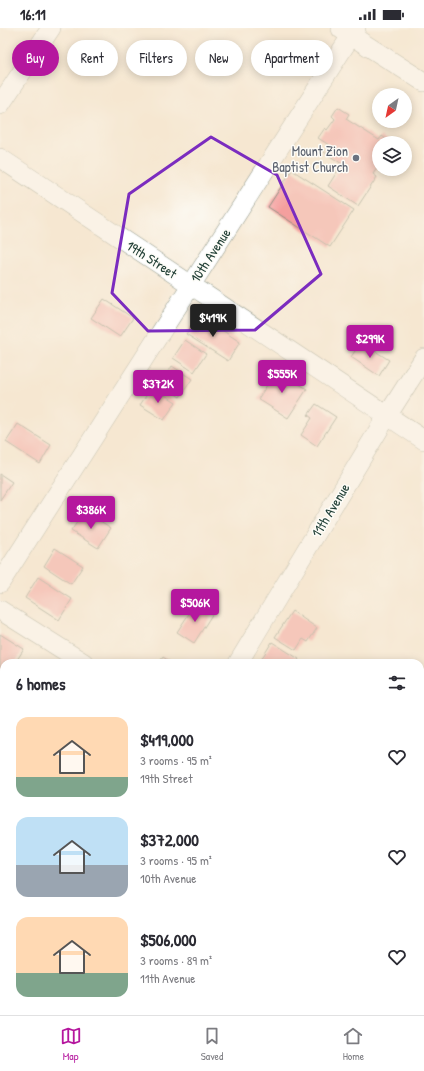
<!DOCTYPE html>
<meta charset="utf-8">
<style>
:root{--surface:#fff;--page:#f7f7f7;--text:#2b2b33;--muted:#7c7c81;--line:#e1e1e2;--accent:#b5179e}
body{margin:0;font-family:"Patrick Hand",sans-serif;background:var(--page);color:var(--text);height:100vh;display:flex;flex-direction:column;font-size:15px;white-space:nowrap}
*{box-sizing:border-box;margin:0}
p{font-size:13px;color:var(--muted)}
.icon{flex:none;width:22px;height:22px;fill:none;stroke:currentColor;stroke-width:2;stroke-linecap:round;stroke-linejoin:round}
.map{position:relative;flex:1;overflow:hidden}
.details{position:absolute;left:0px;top:631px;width:424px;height:356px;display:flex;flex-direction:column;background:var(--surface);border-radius:12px 12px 0 0;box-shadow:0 2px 10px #0003}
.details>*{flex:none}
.top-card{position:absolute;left:12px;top:12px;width:400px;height:36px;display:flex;gap:8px}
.needle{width:26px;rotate:213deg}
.controls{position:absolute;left:372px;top:60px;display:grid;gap:8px}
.controls a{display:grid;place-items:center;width:40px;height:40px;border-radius:50%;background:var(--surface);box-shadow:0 2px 10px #0003;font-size:20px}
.price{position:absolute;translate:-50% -34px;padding:0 9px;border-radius:4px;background:var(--accent);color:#fff;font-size:13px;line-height:26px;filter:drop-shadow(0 1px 2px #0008)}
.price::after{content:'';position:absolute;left:50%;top:24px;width:12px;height:9px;margin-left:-6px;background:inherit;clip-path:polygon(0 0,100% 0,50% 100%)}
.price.current{background:#222;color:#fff}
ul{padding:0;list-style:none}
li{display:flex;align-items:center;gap:12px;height:100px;padding:0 16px}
li span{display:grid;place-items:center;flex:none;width:112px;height:80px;border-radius:12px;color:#555}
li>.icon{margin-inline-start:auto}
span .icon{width:48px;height:48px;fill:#fffc;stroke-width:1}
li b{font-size:17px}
h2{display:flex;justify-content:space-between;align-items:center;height:48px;padding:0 16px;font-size:17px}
.tag{padding:0 14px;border-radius:18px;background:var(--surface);box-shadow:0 2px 10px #0003;font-size:14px;line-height:36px}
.tag.current{background:var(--accent);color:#fff}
.status{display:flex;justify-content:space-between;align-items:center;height:28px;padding:0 20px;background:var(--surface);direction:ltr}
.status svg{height:11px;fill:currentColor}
.tabs{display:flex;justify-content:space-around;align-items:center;height:56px;border-top:1px solid var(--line);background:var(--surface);font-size:11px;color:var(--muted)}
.tabs a{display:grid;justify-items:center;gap:2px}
.tabs .current{color:var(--accent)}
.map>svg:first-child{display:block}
.green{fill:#99c674;stroke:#5c8254}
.building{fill:#f49f9e}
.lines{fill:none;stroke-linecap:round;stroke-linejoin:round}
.minor-casing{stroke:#8a9282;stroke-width:20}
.minor{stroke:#fff;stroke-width:19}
.marked{fill:none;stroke:#7b2cbf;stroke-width:3;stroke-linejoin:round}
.worship-dot{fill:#6b7280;stroke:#fdfcf7;stroke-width:1.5}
.labels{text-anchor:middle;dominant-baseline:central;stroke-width:3;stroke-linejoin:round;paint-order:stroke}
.worship-label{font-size:14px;fill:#5b616d;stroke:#fdfcf7;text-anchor:end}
.street-label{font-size:14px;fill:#1f3d34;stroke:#fdfcf7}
</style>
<div class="status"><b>16:11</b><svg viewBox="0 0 49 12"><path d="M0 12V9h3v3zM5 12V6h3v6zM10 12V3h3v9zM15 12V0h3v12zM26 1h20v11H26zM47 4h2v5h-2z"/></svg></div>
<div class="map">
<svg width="424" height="987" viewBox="0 0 424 987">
<rect width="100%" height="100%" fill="#fdfcf7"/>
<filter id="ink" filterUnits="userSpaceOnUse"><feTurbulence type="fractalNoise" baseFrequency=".025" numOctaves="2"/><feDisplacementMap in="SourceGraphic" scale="8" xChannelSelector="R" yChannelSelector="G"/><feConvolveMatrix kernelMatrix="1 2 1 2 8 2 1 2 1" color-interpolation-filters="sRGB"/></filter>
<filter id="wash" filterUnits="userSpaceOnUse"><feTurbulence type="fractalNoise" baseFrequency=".012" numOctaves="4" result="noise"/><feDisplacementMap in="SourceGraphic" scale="16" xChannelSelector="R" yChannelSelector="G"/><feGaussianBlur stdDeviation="0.9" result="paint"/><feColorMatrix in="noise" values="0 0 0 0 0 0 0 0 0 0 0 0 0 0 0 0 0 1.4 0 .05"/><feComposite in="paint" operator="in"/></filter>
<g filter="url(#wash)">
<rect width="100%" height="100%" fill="#f6e7d1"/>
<path class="green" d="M0 782 4 784V910L0 916Z"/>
<g id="blocks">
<g class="building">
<path d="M338 79 349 86 346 91 379 112 382 108 391 115H379V137L373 146 377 149 358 178 328 158 342 136 324 124 329 117 318 110 325 100 327 102 335 91 332 88Z"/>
<path d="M292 142 354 182 330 219 268 179Z"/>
<path d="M104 271 133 290 120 309 91 290Z"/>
<path d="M199 287 240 314 228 333 186 306Z"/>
<path d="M185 312 206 326 194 344 173 330Z"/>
<path d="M361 314 389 332 379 348 351 329Z"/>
<path d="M172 338 192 351 180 369 161 357Z"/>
<path d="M277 342 307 361 288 390 258 371Z"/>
<path d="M152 359 176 374 164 392 140 377Z"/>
<path d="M316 376 336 389 317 418 301 407 312 390 308 387Z"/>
<path d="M18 396 51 417 40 436 6 414Z"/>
<path d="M0 446 12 454 0 472Z"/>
<path d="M85 483 111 500 98 520 71 503Z"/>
<path d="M55 520 83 538 71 556 44 538Z"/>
<path d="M38 549 72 571 59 592 25 570Z"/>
<path d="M196 575 213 585 194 615 177 604Z"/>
<path d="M292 583 317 600 308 614 303 611 296 622 275 609Z"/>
<path d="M0 606 24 621 15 635H4V646L0 643Z"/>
<path d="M272 614 299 631 296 635H270L262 630Z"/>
<path d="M163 629 172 635H159Z"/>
<path d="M0 711 4 713V722L0 720Z"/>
<path d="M424 814V829L420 827V820Z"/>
<path d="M420 879 424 882V893L420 899Z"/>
<path d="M130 983H162L160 987H131L129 986Z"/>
</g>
</g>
</g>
<g filter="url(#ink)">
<use href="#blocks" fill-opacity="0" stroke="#8a9282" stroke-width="1"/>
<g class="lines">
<defs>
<g id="minor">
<path d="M341 1 424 54"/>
<path d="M0 77 51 0"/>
<path d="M0 130 424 412"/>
<path d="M0 555 356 0"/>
<path d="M0 582 84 635"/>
<path d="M238 635 387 388 424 330"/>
<path d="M420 777 424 771"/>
<path d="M420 853 424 855"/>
<path d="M198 983V987"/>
<path d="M297 987 298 983"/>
</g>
</defs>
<use href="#minor" class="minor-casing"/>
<use href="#minor" class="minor"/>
</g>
</g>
<path d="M0 0H424V987H0ZM211 109 277 147 321 246 255 302 148 303 112 265 129 166Z" fill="#f6e7d1" fill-opacity=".55" fill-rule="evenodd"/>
<path class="marked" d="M211 109 277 147 321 246 255 302 148 303 112 265 129 166Z"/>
<circle class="worship-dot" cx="356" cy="130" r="4"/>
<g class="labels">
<g class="worship-label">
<text x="348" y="122">Mount Zion<tspan x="348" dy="16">Baptist Church</tspan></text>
</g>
<g class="street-label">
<text transform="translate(210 227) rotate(-57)">10th Avenue</text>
<text transform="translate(152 231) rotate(33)">19th Street</text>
<text transform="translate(330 482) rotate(-59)">11th Avenue</text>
</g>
</g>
</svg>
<div class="controls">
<a><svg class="needle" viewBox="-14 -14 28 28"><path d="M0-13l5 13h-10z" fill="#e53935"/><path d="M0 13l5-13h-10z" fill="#7c7c81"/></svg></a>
<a><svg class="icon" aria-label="layers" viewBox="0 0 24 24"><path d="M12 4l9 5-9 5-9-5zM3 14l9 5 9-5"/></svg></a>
</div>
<b class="price current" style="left:213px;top:310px">$419K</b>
<b class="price" style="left:370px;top:331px">$299K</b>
<b class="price" style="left:282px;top:366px">$555K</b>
<b class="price" style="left:158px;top:376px">$372K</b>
<b class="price" style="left:91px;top:502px">$386K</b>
<b class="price" style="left:195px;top:595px">$506K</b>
<div class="top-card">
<a class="tag current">Buy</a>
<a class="tag">Rent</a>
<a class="tag">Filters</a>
<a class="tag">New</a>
<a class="tag">Apartment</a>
</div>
<section class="details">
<h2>6 homes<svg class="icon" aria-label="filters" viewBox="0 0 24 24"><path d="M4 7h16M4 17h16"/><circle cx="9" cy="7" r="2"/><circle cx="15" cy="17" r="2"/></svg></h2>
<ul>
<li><span style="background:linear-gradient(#ffd9b3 75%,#7fa58c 0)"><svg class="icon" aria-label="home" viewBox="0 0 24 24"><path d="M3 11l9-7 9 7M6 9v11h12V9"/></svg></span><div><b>$419,000</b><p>3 rooms · 95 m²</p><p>19th Street</p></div><svg class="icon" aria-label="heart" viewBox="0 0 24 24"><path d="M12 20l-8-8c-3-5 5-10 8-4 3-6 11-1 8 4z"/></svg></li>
<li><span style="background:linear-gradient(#bfe0f5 60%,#9aa5b1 0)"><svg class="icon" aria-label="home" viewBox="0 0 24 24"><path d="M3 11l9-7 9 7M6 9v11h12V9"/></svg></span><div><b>$372,000</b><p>3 rooms · 95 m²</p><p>10th Avenue</p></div><svg class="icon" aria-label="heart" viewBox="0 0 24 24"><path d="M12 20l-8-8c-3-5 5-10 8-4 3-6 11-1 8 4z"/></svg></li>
<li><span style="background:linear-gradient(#ffd9b3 70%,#7fa58c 0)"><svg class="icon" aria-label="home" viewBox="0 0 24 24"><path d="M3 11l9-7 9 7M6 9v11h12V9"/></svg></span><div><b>$506,000</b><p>3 rooms · 89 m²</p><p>11th Avenue</p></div><svg class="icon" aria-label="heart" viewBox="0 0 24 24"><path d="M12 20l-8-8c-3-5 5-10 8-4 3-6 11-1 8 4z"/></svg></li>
</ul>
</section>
</div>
<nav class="tabs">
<a class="current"><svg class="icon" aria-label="map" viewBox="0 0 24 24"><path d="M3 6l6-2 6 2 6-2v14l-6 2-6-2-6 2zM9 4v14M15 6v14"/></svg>Map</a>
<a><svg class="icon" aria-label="saved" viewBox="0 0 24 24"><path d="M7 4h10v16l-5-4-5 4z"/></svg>Saved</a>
<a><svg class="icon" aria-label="home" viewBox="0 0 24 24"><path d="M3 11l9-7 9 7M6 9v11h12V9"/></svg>Home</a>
</nav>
